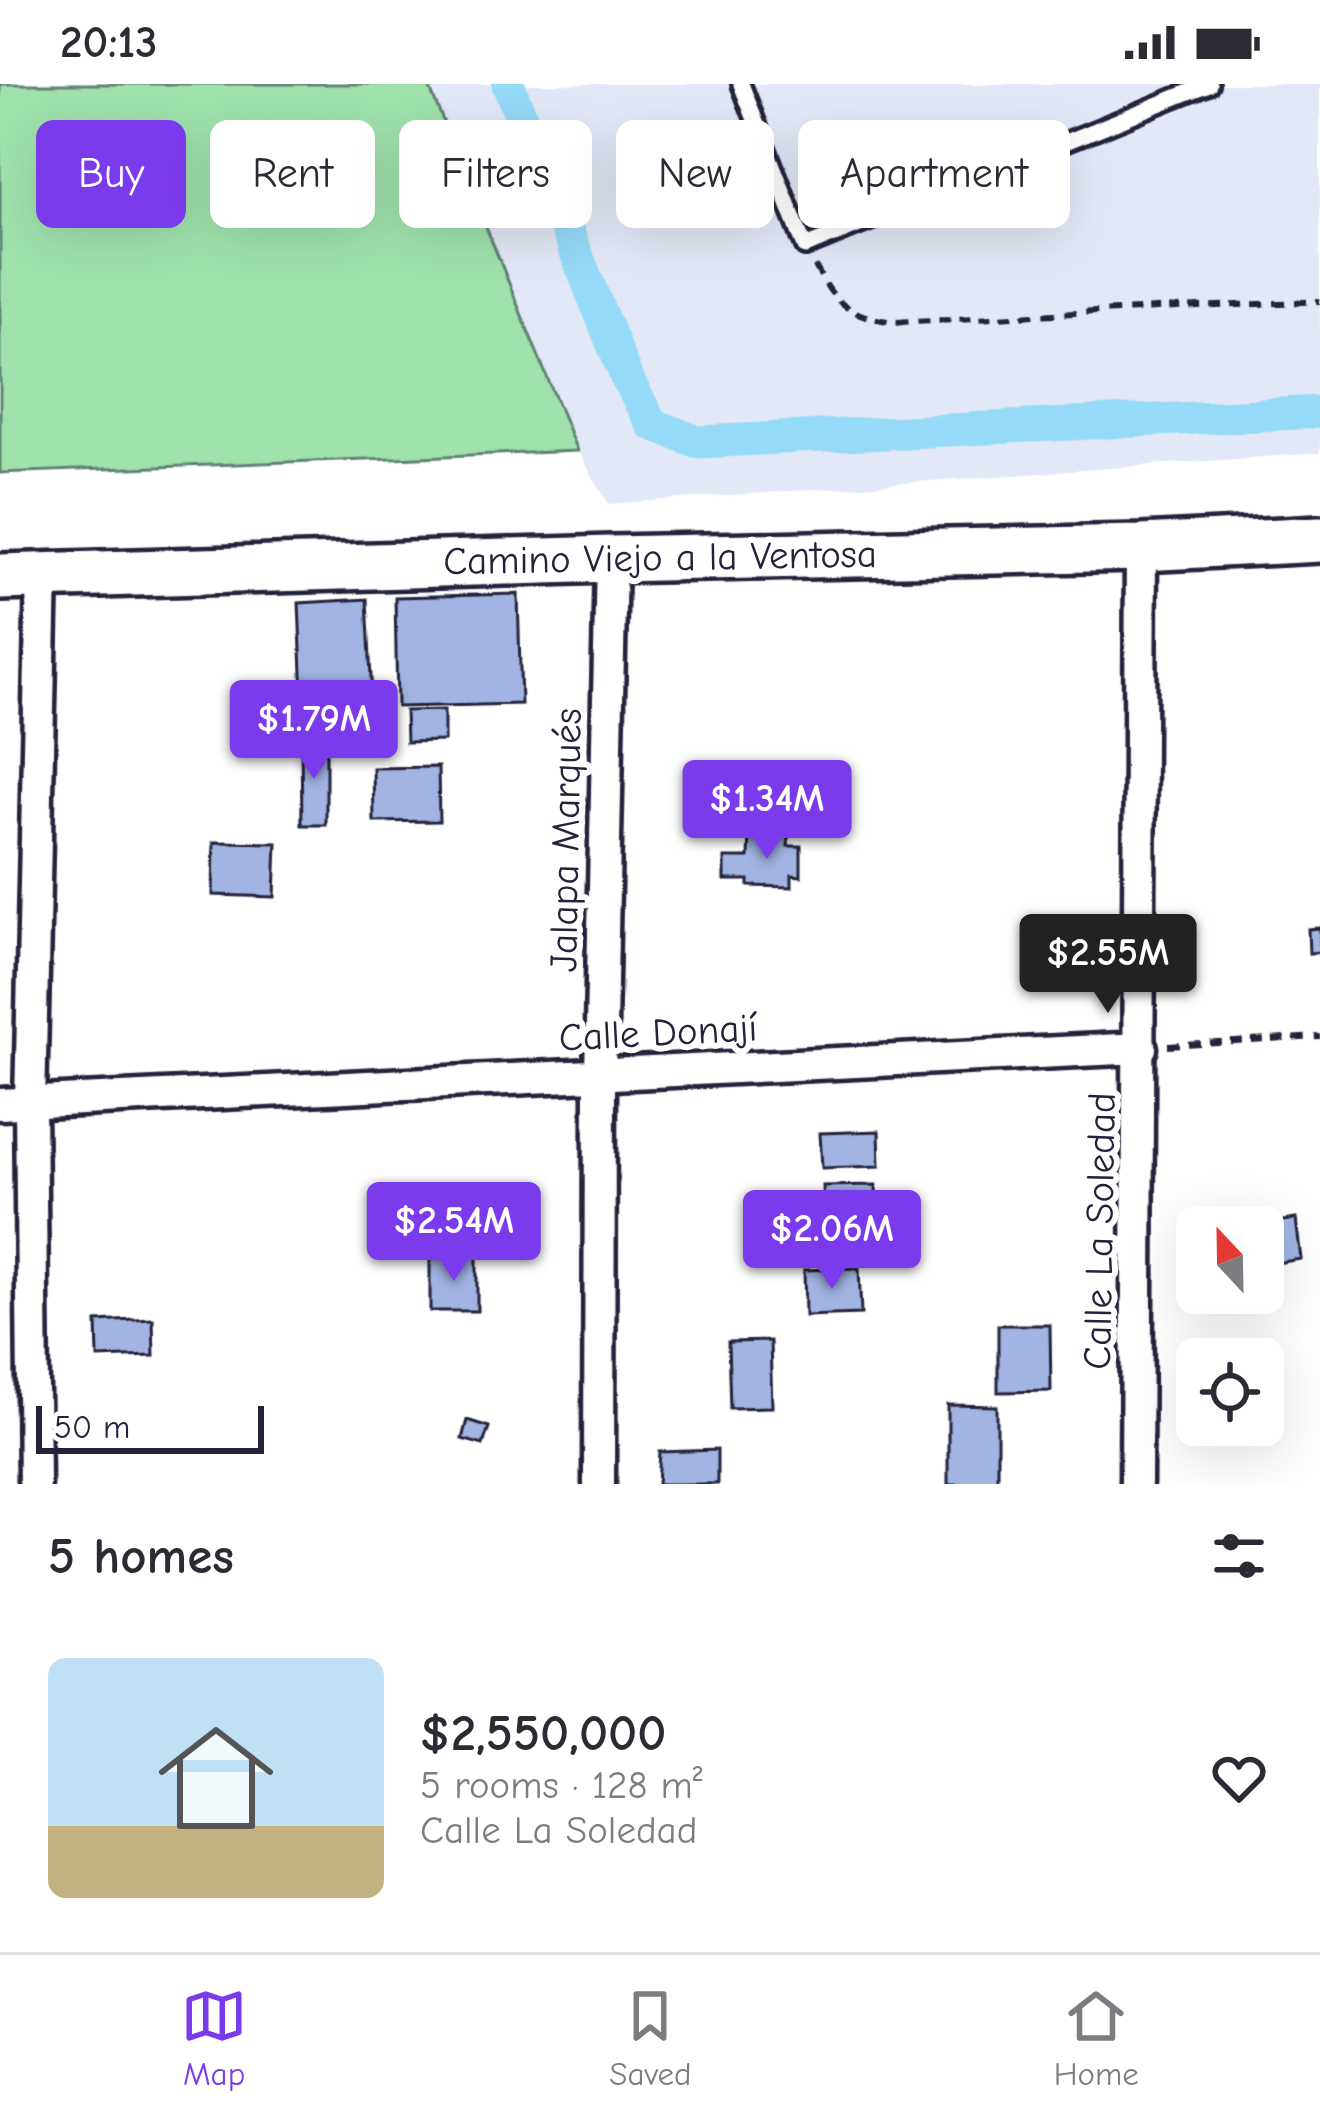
<!DOCTYPE html>
<meta charset="utf-8">
<style>
:root{--surface:#fff;--page:#f7f7f7;--text:#2b2b33;--muted:#7c7c81;--line:#e1e1e2;--accent:#7c3aed}
body{margin:0;font-family:"Comic Neue",sans-serif;background:var(--page);color:var(--text);height:100vh;display:flex;flex-direction:column;font-size:45px;white-space:nowrap}
*{box-sizing:border-box;margin:0}
p{font-size:39px;color:var(--muted)}
.icon{flex:none;width:66px;height:66px;fill:none;stroke:currentColor;stroke-width:2;stroke-linecap:round;stroke-linejoin:round}
.map{position:relative;height:1400px;overflow:hidden}
.sheet{display:flex;flex-direction:column;background:var(--surface);flex:1}
.sheet>*{flex:none}
.banner{position:absolute;left:36px;top:36px;width:1248px;height:108px;display:flex;gap:24px}
.needle{width:78px;rotate:338deg}
.buttons{position:absolute;left:1176px;top:1122px;display:grid;gap:24px}
.buttons a{display:grid;place-items:center;width:108px;height:108px;border-radius:18px;background:var(--surface);box-shadow:0 12px 48px #0002;font-size:60px}
.scale{position:absolute;left:36px;bottom:30px;width:228px;box-sizing:border-box;padding-left:12px;border:6px solid #22223b;border-top:0;font-size:33px;line-height:42px;white-space:nowrap;color:#22223b;-webkit-text-stroke:9px #fff;paint-order:stroke}
.price{position:absolute;translate:-50% -102px;padding:0 27px;border-radius:12px;background:var(--accent);color:#fff;font-size:39px;line-height:78px;filter:drop-shadow(0 3px 6px #0008)}
.price::after{content:'';position:absolute;left:50%;top:72px;width:36px;height:27px;margin-left:-18px;background:inherit;clip-path:polygon(0 0,100% 0,50% 100%)}
.price.current{background:#222;color:#fff}
ul{padding:0;list-style:none}
li{display:flex;align-items:center;gap:36px;height:300px;padding:0 48px}
li span{display:grid;place-items:center;flex:none;width:336px;height:240px;border-radius:18px;color:#555}
li>.icon{margin-inline-start:auto}
span .icon{width:144px;height:144px;fill:#fffc;stroke-width:1}
li b{font-size:51px}
h2{display:flex;justify-content:space-between;align-items:center;height:144px;padding:0 48px;font-size:51px}
.pill{padding:0 42px;border-radius:18px;background:var(--surface);box-shadow:0 12px 48px #0002;font-size:42px;line-height:108px}
.pill.current{background:var(--accent);color:#fff}
.status{display:flex;justify-content:space-between;align-items:center;height:84px;padding:0 60px;background:var(--surface);direction:ltr}
.status svg{height:33px;fill:currentColor}
.tabs{display:flex;justify-content:space-around;align-items:center;height:168px;border-top:3px solid var(--line);background:var(--surface);font-size:33px;color:var(--muted)}
.tabs a{display:grid;justify-items:center;gap:6px}
.tabs .current{color:var(--accent)}
.map>svg:first-child{display:block}
.built{fill:#e3e8f6}
.green{fill:#9fe2ac;stroke:#608274;stroke-width:3}
.lines{fill:none;stroke-linecap:round;stroke-linejoin:round}
.canal{stroke:#95daf7;stroke-width:33}
.building{fill:#a1b4e2;stroke:#22223b;stroke-width:3}
.lane-casing{stroke:#22223b;stroke-width:24}
.street-casing{stroke:#22223b;stroke-width:39}
.secondary-casing{stroke:#22223b;stroke-width:54}
.path{stroke:#22223b;stroke-width:6;stroke-dasharray:12 9;stroke-linecap:butt}
.lane{stroke:#fff;stroke-width:15}
.street{stroke:#fff;stroke-width:30}
.secondary{stroke:#fff;stroke-width:45}
.labels{text-anchor:middle;dominant-baseline:central;stroke-width:12;stroke-linejoin:round;paint-order:stroke}
.street-label{font-size:39px;fill:#22223b;stroke:#fff}
</style>
<div class="status"><b>20:13</b><svg viewBox="0 0 49 12"><path d="M0 12V9h3v3zM5 12V6h3v6zM10 12V3h3v9zM15 12V0h3v12zM26 1h20v11H26zM47 4h2v5h-2z"/></svg></div>
<div class="map">
<svg width="1320" height="1400" viewBox="0 0 1320 1400">
<rect width="100%" height="100%" fill="#fff"/>
<filter id="ink" filterUnits="userSpaceOnUse"><feTurbulence type="fractalNoise" baseFrequency=".00833" numOctaves="2"/><feDisplacementMap in="SourceGraphic" scale="24" xChannelSelector="R" yChannelSelector="G"/><feConvolveMatrix kernelMatrix="1 2 1 2 8 2 1 2 1" color-interpolation-filters="sRGB"/></filter>
<g filter="url(#ink)">
<path class="built" d="M428 0H1320V369L609 420 577 366Z"/>
<path class="green" d="M0 0H428L577 367 0 389Z"/>
<g class="lines">
<path class="canal" d="M508 0 626 293 652 340 698 358 1320 328"/>
</g>
<g class="building">
<path d="M518 510 521 620 397 623 395 513Z"/>
<path d="M367 515 373 634 304 637 299 519Z"/>
<path d="M444 626V657L406 658 405 627Z"/>
<path d="M301 655H326V741H302Z"/>
<path d="M438 683 439 737 374 738 373 684Z"/>
<path d="M750 748 789 749 788 762H801V792L792 791V803L749 802V796H725V774H749Z"/>
<path d="M214 758 277 759 275 813 213 811Z"/>
<path d="M1320 844V868L1309 869 1308 845Z"/>
<path d="M879 1047 880 1082 822 1084 820 1049Z"/>
<path d="M876 1101 877 1131H824L823 1102Z"/>
<path d="M1296 1135 1301 1175 1276 1179 1271 1139Z"/>
<rect x="430" y="1172" width="47" height="55"/>
<path d="M859 1184 861 1230 805 1232 804 1186Z"/>
<path d="M153 1235 154 1272 98 1274 97 1238Z"/>
<path d="M998 1241H1050L1051 1307 998 1308Z"/>
<path d="M770 1257 772 1323 730 1324 728 1258Z"/>
<path d="M948 1321 997 1322V1400H948Z"/>
<path d="M467 1336 489 1343 483 1361 462 1355Z"/>
<path d="M717 1366V1400H658L660 1368Z"/>
</g>
<g class="lines">
<defs>
<path id="lane" d="M741 0 805 163 1209 0"/>
<g id="street">
<path d="M0 1020 1141 964"/>
<path d="M34 1400 30 1019 42 490"/>
<path d="M599 1400 600 991 611 475"/>
<path d="M1136 1400 1141 464"/>
</g>
<path id="secondary" d="M0 493 611 475 1141 464 1320 455"/>
</defs>
<use href="#lane" class="lane-casing"/>
<use href="#street" class="street-casing"/>
<use href="#secondary" class="secondary-casing"/>
<g class="path">
<path d="M815 182C838 224 848 230 893 238L1320 217"/>
<path d="M1168 962 1320 953"/>
</g>
<use href="#lane" class="lane"/>
<use href="#street" class="street"/>
<use href="#secondary" class="secondary"/>
</g>
</g>
<g class="labels">
<g class="street-label">
<text transform="translate(660 474) rotate(-1)">Camino Viejo a la Ventosa</text>
<text transform="translate(566 756) rotate(-89)">Jalapa Marqués</text>
<text transform="translate(658 949) rotate(-3)">Calle Donají</text>
<text transform="translate(1100 1147) rotate(-89)">Calle La Soledad</text>
</g>
</g>
</svg>
<div class="buttons">
<a><svg class="needle" viewBox="-14 -14 28 28"><path d="M0-13l5 13h-10z" fill="#e53935"/><path d="M0 13l5-13h-10z" fill="#7c7c81"/></svg></a>
<a><svg class="icon" aria-label="locate" viewBox="0 0 24 24"><circle cx="12" cy="12" r="6"/><path d="M12 2v4M12 18v4M2 12h4M18 12h4"/></svg></a>
</div>
<div class="scale">50 m</div>
<b class="price" style="left:314px;top:698px">$1.79M</b>
<b class="price" style="left:767px;top:778px">$1.34M</b>
<b class="price current" style="left:1108px;top:932px">$2.55M</b>
<b class="price" style="left:454px;top:1200px">$2.54M</b>
<b class="price" style="left:832px;top:1208px">$2.06M</b>
<div class="banner">
<a class="pill current">Buy</a>
<a class="pill">Rent</a>
<a class="pill">Filters</a>
<a class="pill">New</a>
<a class="pill">Apartment</a>
</div>
</div>
<section class="sheet">
<h2>5 homes<svg class="icon" aria-label="filters" viewBox="0 0 24 24"><path d="M4 7h16M4 17h16"/><circle cx="9" cy="7" r="2"/><circle cx="15" cy="17" r="2"/></svg></h2>
<ul>
<li><span style="background:linear-gradient(#bfe0f5 70%,#c2b280 0)"><svg class="icon" aria-label="home" viewBox="0 0 24 24"><path d="M3 11l9-7 9 7M6 9v11h12V9"/></svg></span><div><b>$2,550,000</b><p>5 rooms · 128 m²</p><p>Calle La Soledad</p></div><svg class="icon" aria-label="heart" viewBox="0 0 24 24"><path d="M12 20l-8-8c-3-5 5-10 8-4 3-6 11-1 8 4z"/></svg></li>
</ul>
</section>
<nav class="tabs">
<a class="current"><svg class="icon" aria-label="map" viewBox="0 0 24 24"><path d="M3 6l6-2 6 2 6-2v14l-6 2-6-2-6 2zM9 4v14M15 6v14"/></svg>Map</a>
<a><svg class="icon" aria-label="saved" viewBox="0 0 24 24"><path d="M7 4h10v16l-5-4-5 4z"/></svg>Saved</a>
<a><svg class="icon" aria-label="home" viewBox="0 0 24 24"><path d="M3 11l9-7 9 7M6 9v11h12V9"/></svg>Home</a>
</nav>
